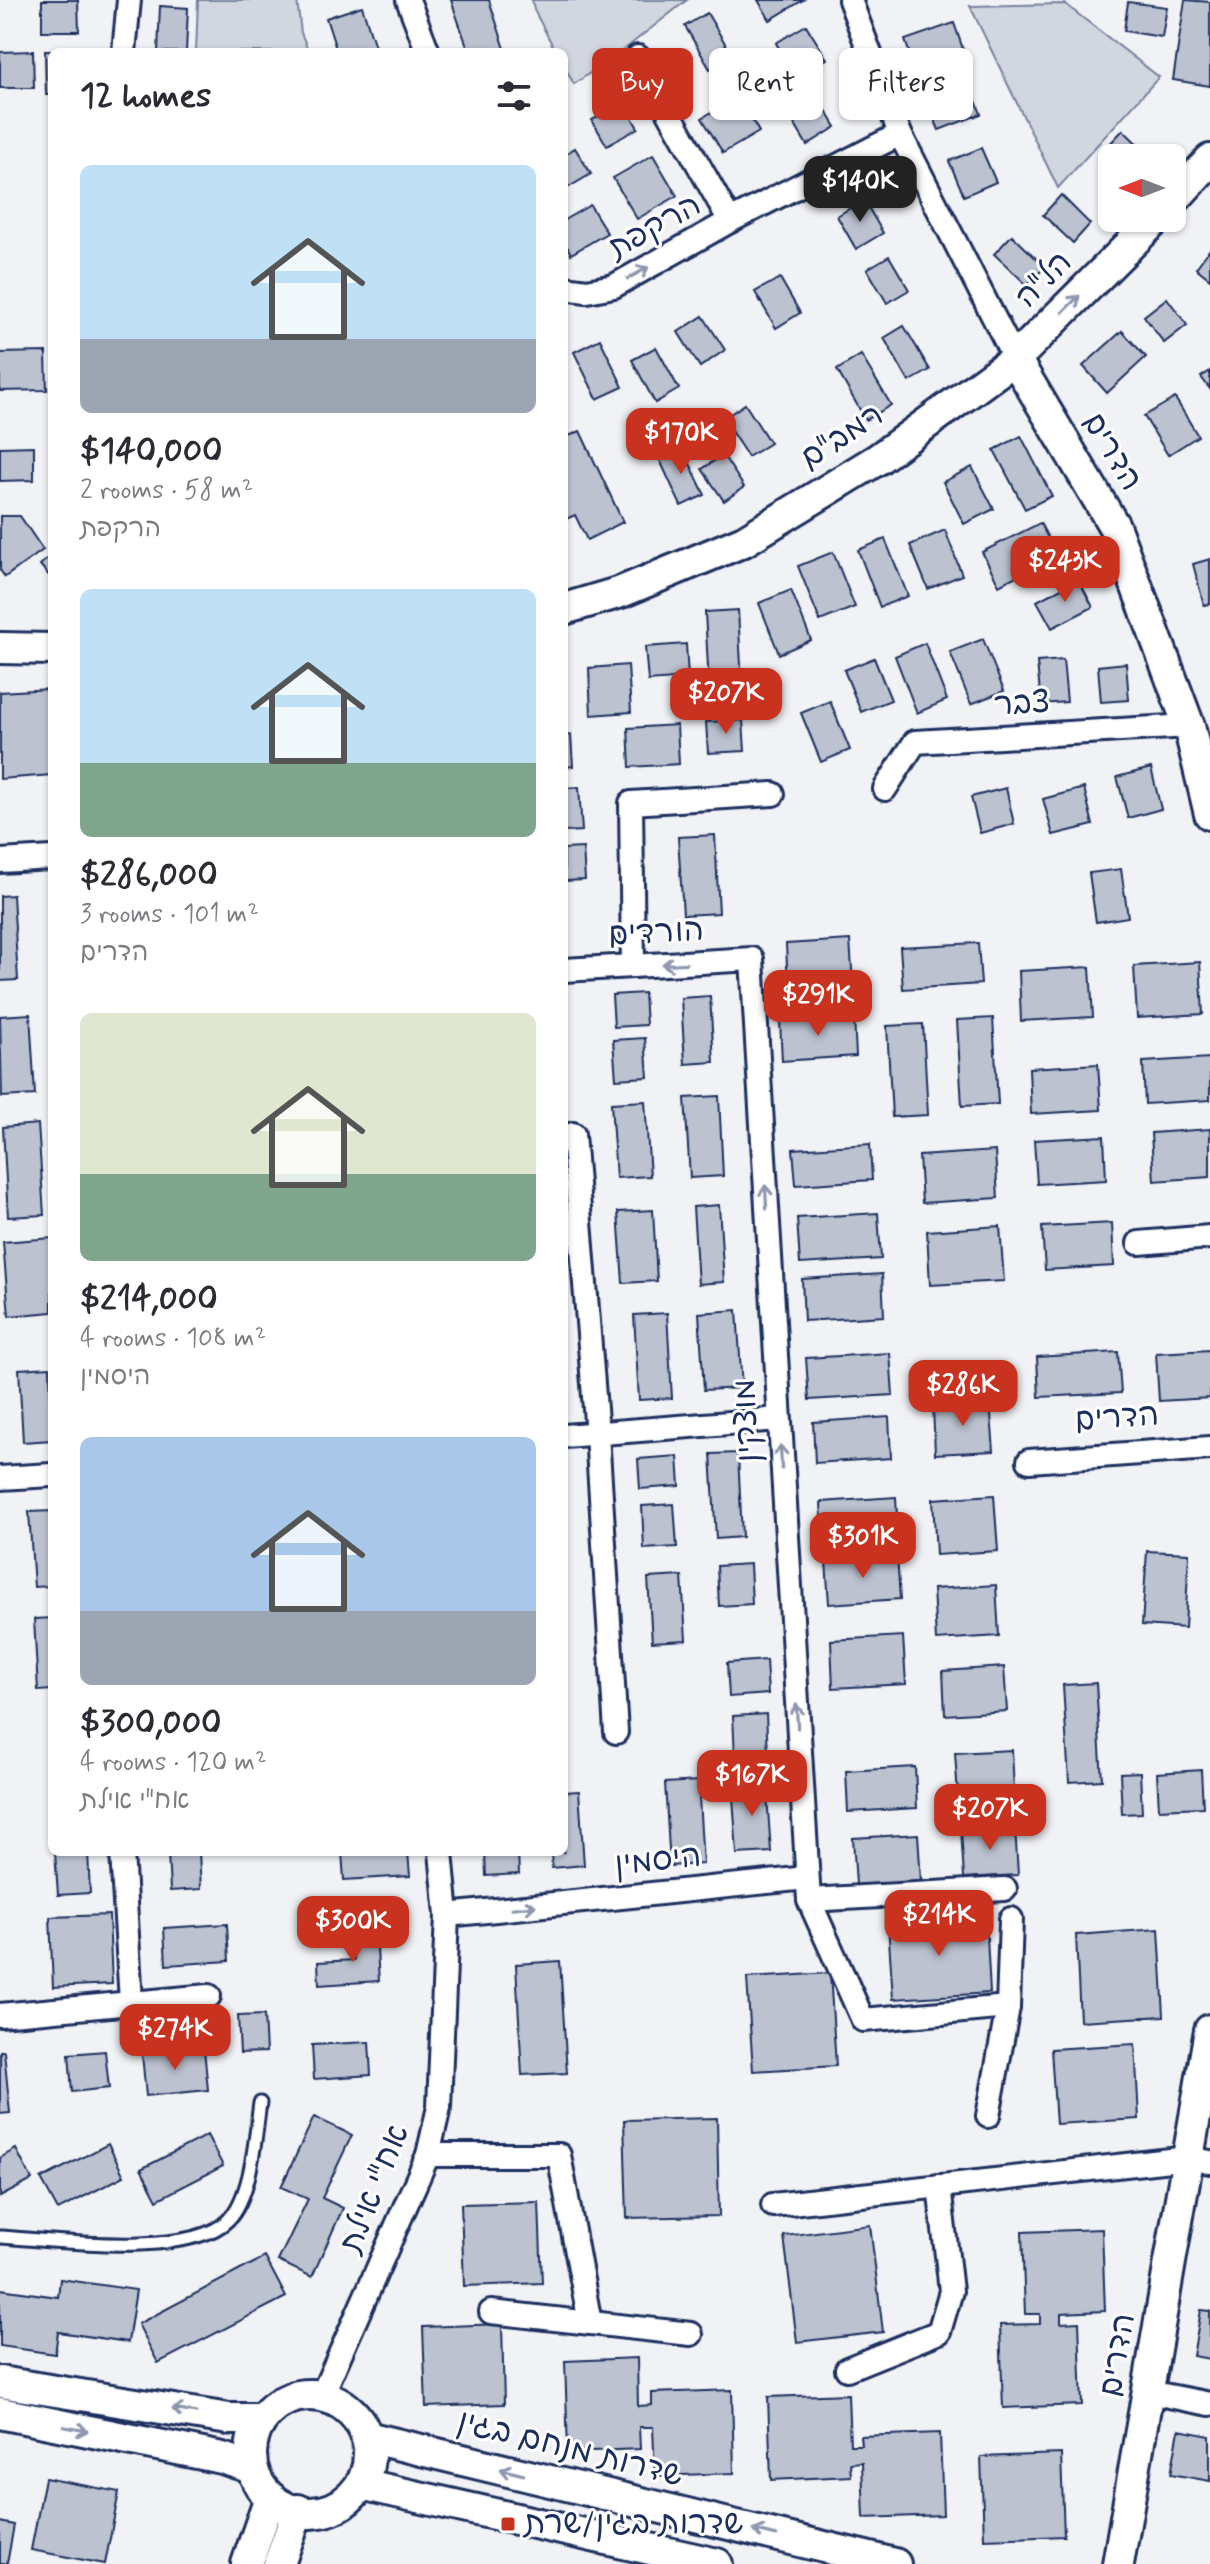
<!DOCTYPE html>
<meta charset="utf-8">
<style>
:root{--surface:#fff;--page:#f7f7f7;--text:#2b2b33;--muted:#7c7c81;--accent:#c8321e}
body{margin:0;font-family:Mynerve,"Playpen Sans Hebrew",sans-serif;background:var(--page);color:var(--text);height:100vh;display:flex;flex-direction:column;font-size:30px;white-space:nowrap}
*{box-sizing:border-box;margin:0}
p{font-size:26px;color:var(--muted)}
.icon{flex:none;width:44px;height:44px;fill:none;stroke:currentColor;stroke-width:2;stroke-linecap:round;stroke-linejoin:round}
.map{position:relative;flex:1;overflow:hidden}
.sheet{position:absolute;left:48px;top:48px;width:520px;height:1808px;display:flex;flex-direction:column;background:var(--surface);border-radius:12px;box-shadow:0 2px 6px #0004}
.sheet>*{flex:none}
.hud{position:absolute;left:592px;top:48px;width:498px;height:72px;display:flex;gap:16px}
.needle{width:52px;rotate:270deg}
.controls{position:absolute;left:1098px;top:144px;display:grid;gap:16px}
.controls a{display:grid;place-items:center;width:88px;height:88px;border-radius:12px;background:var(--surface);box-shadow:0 2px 6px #0004;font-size:40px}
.price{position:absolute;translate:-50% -68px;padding:0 18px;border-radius:16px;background:var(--accent);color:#fff;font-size:26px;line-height:52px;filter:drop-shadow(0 2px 4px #0008)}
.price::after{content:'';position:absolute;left:50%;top:48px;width:24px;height:18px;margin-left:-12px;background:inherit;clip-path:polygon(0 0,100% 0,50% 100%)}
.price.selected{background:#222;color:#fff}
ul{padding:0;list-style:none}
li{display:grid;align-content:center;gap:16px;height:424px;padding:0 32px}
li span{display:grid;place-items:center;height:248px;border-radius:12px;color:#555}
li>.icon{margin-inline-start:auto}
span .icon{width:144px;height:144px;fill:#fffc;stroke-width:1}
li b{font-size:34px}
h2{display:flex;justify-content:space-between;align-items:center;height:96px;padding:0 32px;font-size:34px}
.pill{padding:0 28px;border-radius:12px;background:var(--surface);box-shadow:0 2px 6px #0004;font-size:28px;line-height:72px}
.pill.selected{background:var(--accent);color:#fff}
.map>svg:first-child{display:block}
.green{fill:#d2d6df;stroke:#76829e;stroke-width:2}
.building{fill:#bcc2d0;stroke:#1b2f5e;stroke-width:2}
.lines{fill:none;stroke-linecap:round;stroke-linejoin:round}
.lane-casing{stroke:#1b2f5e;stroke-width:17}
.street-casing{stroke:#1b2f5e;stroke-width:28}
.secondary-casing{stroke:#1b2f5e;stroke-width:36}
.lane{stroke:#fff;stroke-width:11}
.street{stroke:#fff;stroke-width:22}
.secondary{stroke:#fff;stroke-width:30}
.oneway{stroke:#8d97ae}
.poi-dot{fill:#c8321e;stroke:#fff;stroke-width:3}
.labels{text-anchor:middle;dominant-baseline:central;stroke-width:6;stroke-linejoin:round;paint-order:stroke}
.street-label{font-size:32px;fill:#1b2f5e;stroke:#fff}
.poi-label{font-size:32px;fill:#1b2f5e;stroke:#fff;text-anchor:start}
</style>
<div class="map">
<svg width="1210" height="2564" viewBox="0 0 1210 2564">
<rect width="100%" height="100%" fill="#f1f2f5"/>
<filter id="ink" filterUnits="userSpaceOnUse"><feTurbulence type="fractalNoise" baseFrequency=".0125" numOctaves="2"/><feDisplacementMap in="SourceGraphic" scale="16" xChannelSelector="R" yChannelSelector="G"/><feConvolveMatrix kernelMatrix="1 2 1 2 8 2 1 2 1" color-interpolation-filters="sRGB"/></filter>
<g filter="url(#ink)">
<g class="green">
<path d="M198 0H297L301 33 309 52H196Z"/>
<path d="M532 0H687L626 48 574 84 564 66V52H556L534 10Z"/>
<path d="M1065 4 1159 77 1058 188 970 6Z"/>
</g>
<g class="building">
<path d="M42 0H78L79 31H42Z"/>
<path d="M451 0H489L506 52H469Z"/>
<path d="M758 0H803L770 20Z"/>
<path d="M1185 0 1210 2V86L1173 80Z"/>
<path d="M1128 2 1167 7 1162 37 1124 31Z"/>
<path d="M160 6 188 8 186 52H158Z"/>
<path d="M362 6 376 50 337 52 326 18Z"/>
<path d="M707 13 732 55 710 69 685 26Z"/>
<path d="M954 23 967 61 918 78 905 40Z"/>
<path d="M806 25 827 59 796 77 776 43Z"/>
<path d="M33 51 34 88H0V52Z"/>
<path d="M45 51H81L52 52V95H46Z"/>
<path d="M968 80 981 114 939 130 925 97Z"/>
<path d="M815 92 836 127 807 145 786 110Z"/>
<path d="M738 96 759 132 723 153 702 118Z"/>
<path d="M623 102 638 128 607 146 592 120Z"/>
<path d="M1123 130 1152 158 1112 160 1103 151Z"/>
<path d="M575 148 591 174 564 190V155Z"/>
<path d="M981 148 996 182 964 196 949 161Z"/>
<path d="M653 155 677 196 637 219 613 178Z"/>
<path d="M1061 195 1090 224 1073 243 1043 215Z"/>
<path d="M864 200 883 233 856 249 837 216Z"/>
<path d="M590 205 607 233 571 254 564 241V220Z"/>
<path d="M1012 235 1045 267 1027 285 994 254Z"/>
<path d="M1210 249V279L1196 268Z"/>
<path d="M889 256 909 290 887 303 867 269Z"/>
<path d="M780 278 800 313 776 328 755 292Z"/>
<path d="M1167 298 1187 325 1164 343 1144 316Z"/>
<path d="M703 316 725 350 700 367 678 332Z"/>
<path d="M904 326 930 370 909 382 884 338Z"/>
<path d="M1122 331 1146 357 1107 393 1083 366Z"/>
<path d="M600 339 623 387 597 399 574 352Z"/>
<path d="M656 347 679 389 655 403 632 360Z"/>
<path d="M46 352 47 390 0 391V353Z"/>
<path d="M861 355 891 405 866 420 837 370Z"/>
<path d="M1210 371V389L1201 377Z"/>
<path d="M1175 398 1198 436 1168 455 1144 416Z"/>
<path d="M745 404 770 443 748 457 723 419Z"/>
<path d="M580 431 623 522 587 540 575 515 564 520V438Z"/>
<path d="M1021 436 1052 496 1025 509 994 450Z"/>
<path d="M681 445 705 495 681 506 658 456Z"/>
<path d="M34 446V480L0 481V447Z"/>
<path d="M723 455 744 487 724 501 702 469Z"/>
<path d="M972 467 994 509 964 524 943 482Z"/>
<path d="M0 516H20L43 550 5 577 0 570Z"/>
<path d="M1040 523 1057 555 999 585 982 552Z"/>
<path d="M945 530 962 575 928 589 910 545Z"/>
<path d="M885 539 908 596 880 607 858 550Z"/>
<path d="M833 552 855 607 820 621 798 566Z"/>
<path d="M52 554V579L40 565Z"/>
<path d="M1210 559V604L1204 605 1193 564Z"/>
<path d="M1078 579 1093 607 1052 628 1037 601Z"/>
<path d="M791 590 811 640 779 654 759 603Z"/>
<path d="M738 610 742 684 709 686 705 612Z"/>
<path d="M983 639 1004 691 971 704 950 652Z"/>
<path d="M925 643 947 700 917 713 895 656Z"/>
<path d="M686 644 688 678 648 681 645 647Z"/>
<path d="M874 658 891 700 861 712 844 670Z"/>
<path d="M1063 660 1067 702 1041 704 1037 662Z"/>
<path d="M1126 663 1129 700 1101 702 1098 666Z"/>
<path d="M628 665 631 712 591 715 589 668Z"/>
<path d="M50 689 52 775 0 779V692Z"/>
<path d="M830 701 850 750 821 762 801 713Z"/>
<path d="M743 720 745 751 708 753 706 722Z"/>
<path d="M677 725 679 764 630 767 628 728Z"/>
<path d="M564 735H571L573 766 564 767Z"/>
<path d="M1151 768 1161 809 1128 818 1117 777Z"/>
<path d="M579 787 582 831 564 832V788Z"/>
<path d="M1006 788 1014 824 980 833 971 797Z"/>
<path d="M1084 788 1093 825 1053 835 1043 799Z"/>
<path d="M715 835 719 913 683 915 678 837Z"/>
<path d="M583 848 585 880 564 881V849Z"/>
<path d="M1121 869 1128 917 1096 922 1089 873Z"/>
<path d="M13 895 18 980 0 981V896Z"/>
<path d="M850 940 853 984 788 988 786 944Z"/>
<path d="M978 943 981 984 903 989 900 947Z"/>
<path d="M1200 962 1203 1014 1137 1018 1134 966Z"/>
<path d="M1090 967 1093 1017 1021 1021 1019 971Z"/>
<path d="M644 993 646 1025 614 1027 612 995Z"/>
<path d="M710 996 714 1062 685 1064 681 998Z"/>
<path d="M30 1014 35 1095 2 1097 0 1016Z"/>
<path d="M854 1016 856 1056 782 1061 780 1020Z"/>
<path d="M993 1018 998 1104 962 1106 957 1020Z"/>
<path d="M923 1024 928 1115 892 1117 887 1026Z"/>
<path d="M645 1038 648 1077 616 1079 613 1040Z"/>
<path d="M1210 1058V1100L1145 1104 1143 1062Z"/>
<path d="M1098 1064 1101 1110 1031 1114 1029 1068Z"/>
<path d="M719 1096 723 1176 690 1178 685 1098Z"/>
<path d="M645 1101 650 1176 616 1178 611 1103Z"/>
<path d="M38 1124 44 1215 8 1217 3 1127Z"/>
<path d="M1210 1129V1177L1154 1181 1151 1133Z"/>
<path d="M1104 1136 1106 1180 1037 1184 1034 1140Z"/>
<path d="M870 1144 872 1180 796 1185 793 1149Z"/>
<path d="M995 1151 998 1198 922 1203 919 1156Z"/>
<path d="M719 1205 724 1282 698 1284 693 1207Z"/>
<path d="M653 1210 657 1281 623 1283 618 1212Z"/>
<path d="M878 1213 881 1259 800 1264 797 1218Z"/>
<path d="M1112 1223 1114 1266 1045 1270 1042 1227Z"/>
<path d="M1000 1226 1004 1281 930 1285 927 1231Z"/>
<path d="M52 1238V1312L9 1316 3 1242Z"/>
<path d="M882 1274 884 1316 804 1321 802 1279Z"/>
<path d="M737 1310 742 1388 704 1390 699 1313Z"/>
<path d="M667 1313 672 1398 639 1400 634 1315Z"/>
<path d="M1210 1350V1398L1159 1401 1156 1353Z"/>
<path d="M1118 1352 1121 1393 1039 1397 1037 1357Z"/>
<path d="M890 1353 893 1395 809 1400 806 1358Z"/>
<path d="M50 1367 52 1440 23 1442 19 1369Z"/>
<path d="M990 1402 994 1451 935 1454 933 1406Z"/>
<path d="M889 1417 891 1458 815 1463 813 1422Z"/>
<path d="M738 1453 742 1537 716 1539 711 1454Z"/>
<path d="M678 1456 680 1486 640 1489 638 1459Z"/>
<path d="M994 1495 998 1551 936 1555 933 1499Z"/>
<path d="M896 1497 898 1538 823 1542 821 1502Z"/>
<path d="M674 1504 677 1547 644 1549 642 1506Z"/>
<path d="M52 1511V1586L34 1587 29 1512Z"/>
<path d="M1147 1551 1189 1553 1185 1628 1142 1625Z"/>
<path d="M897 1556 900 1599 829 1604 826 1561Z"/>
<path d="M750 1564 752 1604 719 1606 717 1566Z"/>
<path d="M682 1576 686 1640 652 1642 648 1578Z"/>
<path d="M996 1585 999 1636 936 1640 933 1589Z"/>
<path d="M52 1618V1690L38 1691 34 1619Z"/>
<path d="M903 1636 906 1684 833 1688 831 1640Z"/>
<path d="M766 1660 768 1694 729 1697 727 1663Z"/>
<path d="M1004 1667 1007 1711 945 1715 943 1671Z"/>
<path d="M1096 1683 1102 1780 1069 1782 1063 1685Z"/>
<path d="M766 1714 768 1754 735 1756 733 1716Z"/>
<path d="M1012 1750 1014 1792 958 1795 955 1753Z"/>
<path d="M915 1767 917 1808 848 1812 846 1771Z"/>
<path d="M1201 1770 1203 1807 1159 1809 1157 1773Z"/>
<path d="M1140 1772 1142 1813 1122 1814 1120 1773Z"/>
<path d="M698 1781 703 1864 670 1866 665 1783Z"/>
<path d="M766 1781 771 1852 737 1854 732 1783Z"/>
<path d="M579 1791 584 1865 552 1868 551 1852H564V1792Z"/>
<path d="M1015 1826 1018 1875 964 1878 961 1829Z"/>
<path d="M918 1834 921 1882 856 1885 853 1838Z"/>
<path d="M55 1852H88L90 1893 58 1895Z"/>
<path d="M168 1852H199L201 1889 170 1891Z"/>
<path d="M342 1852H408L410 1876 344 1880Z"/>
<path d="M485 1852H518L519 1874 486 1876Z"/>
<path d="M109 1915 112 1984 53 1987 50 1917Z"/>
<path d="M986 1918 990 1993 893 1999 888 1924Z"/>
<path d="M227 1924 229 1961 166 1965 164 1928Z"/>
<path d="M1159 1929 1164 2016 1080 2021 1076 1935Z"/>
<path d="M376 1933 379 1981 319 1985 318 1962 354 1960 353 1934Z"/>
<path d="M560 1961 567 2073 522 2075 516 1964Z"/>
<path d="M830 1973 836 2066 753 2071 747 1978Z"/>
<path d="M264 2015 266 2052 240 2053 238 2016Z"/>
<path d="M369 2042 371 2075 314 2079 312 2045Z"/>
<path d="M1135 2044 1139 2119 1056 2124 1051 2049Z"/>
<path d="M204 2049 208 2090 146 2096 142 2054Z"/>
<path d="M0 2051H4L10 2113 0 2114Z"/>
<path d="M105 2051 109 2088 72 2092 69 2054Z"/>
<path d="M314 2117 352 2135 322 2198 343 2208 312 2277 278 2261 308 2199 281 2187Z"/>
<path d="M717 2118 719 2216 627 2218 624 2120Z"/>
<path d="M207 2135 223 2166 157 2200 141 2169Z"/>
<path d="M108 2144 124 2176 58 2210 41 2179Z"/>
<path d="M16 2149 32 2180 0 2197V2158Z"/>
<path d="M539 2202 542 2283 464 2286 461 2204Z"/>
<path d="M870 2225 883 2332 797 2342 784 2236Z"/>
<path d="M1102 2229 1105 2311 1061 2313V2323L1079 2322 1082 2405 1003 2408 1000 2325 1040 2324V2314H1025L1022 2232Z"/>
<path d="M265 2257 286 2297 158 2363 138 2324Z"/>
<path d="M60 2279 136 2290 128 2342 58 2332 55 2354 0 2346V2289L58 2297Z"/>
<path d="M1201 2310 1210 2311V2359L1193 2356Z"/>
<path d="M502 2324 504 2404 426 2407 423 2327Z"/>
<path d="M637 2358 638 2406 652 2405V2393L732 2390 734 2473 655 2476 653 2427H639L640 2449 568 2452 565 2361Z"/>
<path d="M848 2394 850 2445H861L860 2436 940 2433 943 2515 864 2518 862 2462 850 2463 851 2476 771 2480 768 2397Z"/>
<path d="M1179 2430 1210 2436V2481L1171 2474Z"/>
<path d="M1061 2454 1064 2536 984 2539 981 2457Z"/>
<path d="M45 2478 119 2492 105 2564 31 2550Z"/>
<path d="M0 2522 14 2525 7 2564H0Z"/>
</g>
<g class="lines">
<defs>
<path id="lane" d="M0 2237C53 2240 190 2259 228 2220 252 2196 255 2137 260 2103"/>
<g id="street">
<path d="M408 0 428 52"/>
<path d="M850 0 900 134 1015 359"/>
<path d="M124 52 129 0"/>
<path d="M638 57 730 221"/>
<path d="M564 288 587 291 614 286 730 221 900 134"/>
<path d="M885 789 915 742 1189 726"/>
<path d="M0 861 52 858"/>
<path d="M633 966 631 803 773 794"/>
<path d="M564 970 752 959 809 1900 1005 1889"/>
<path d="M573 1134 597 1434 616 1732"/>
<path d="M1139 1243 1210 1237"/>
<path d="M564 1436 779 1419"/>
<path d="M1029 1461 1210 1448"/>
<path d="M0 1478 52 1475"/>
<path d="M122 1852 131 2002"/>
<path d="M809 1900 863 2020 1008 2007"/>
<path d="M447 1915 807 1878"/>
<path d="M0 2015 209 1996"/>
<path d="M988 2116 1008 2007 1011 1919"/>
<path d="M428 2155H559L590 2323"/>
<path d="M773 2205 1188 2158 1210 2162"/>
<path d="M491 2312 691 2334"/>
<path d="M847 2369 939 2332 951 2291 939 2186"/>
<path d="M1148 2392 1210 2404"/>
<path d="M322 2395 428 2155 439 2107 447 1915 441 1852"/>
</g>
<g id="secondary">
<path d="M1172 202 1210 160"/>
<path d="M1015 359 1114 526 1189 726 1210 814"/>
<path d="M564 609 621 592 744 541 878 459 1015 359 1157 218"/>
<path d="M0 648 52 649"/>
<path d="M0 2382 229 2419H262"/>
<circle cx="310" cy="2454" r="59"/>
<path d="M0 2413 222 2458 252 2468"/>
<path d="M367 2437 895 2564"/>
<path d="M361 2484 717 2564"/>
<path d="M247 2564 270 2497"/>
<path d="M279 2564 298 2510"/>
<path d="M1118 2564 1210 2030"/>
</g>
</defs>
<use href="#lane" class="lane-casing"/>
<use href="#street" class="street-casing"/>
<use href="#secondary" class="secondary-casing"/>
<use href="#lane" class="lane"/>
<use href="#street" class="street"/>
<use href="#secondary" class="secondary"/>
</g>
<defs><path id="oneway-shaft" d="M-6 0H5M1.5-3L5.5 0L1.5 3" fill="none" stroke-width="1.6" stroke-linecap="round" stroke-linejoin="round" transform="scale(2)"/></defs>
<g class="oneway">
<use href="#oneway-shaft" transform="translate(638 273) rotate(-29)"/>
<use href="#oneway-shaft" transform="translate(1071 304) rotate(-45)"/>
<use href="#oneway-shaft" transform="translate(674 964) rotate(177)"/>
<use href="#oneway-shaft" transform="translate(766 1197) rotate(-93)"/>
<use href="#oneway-shaft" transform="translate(781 1457) rotate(-93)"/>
<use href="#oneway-shaft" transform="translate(797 1716) rotate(-93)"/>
<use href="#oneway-shaft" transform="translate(524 1907) rotate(-6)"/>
<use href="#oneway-shaft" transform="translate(184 2411) rotate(-171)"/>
<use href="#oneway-shaft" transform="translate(76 2429) rotate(11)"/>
<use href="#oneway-shaft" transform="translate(512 2472) rotate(-166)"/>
<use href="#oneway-shaft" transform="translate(765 2533) rotate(-166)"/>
</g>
</g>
<rect class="poi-dot" x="500" y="2516" width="16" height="16" rx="4"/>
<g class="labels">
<g class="street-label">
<text transform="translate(655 227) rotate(-29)">הרקפת</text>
<text transform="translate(1044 280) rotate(-45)">הל"ה</text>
<text transform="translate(842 437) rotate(-33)">רמב"ם</text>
<text transform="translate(1112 452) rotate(59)">הדרים</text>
<text transform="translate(1022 704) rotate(-3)">צבר</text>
<text transform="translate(656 933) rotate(-3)">הורדים</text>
<text transform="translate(1117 1418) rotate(-4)">הדרים</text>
<text transform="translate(747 1421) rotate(-93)">מוצקין</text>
<text transform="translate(658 1861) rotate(-6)">היסמין</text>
<text transform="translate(375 2189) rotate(-68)">אח"י אילת</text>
<text transform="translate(1118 2355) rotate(-80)">הדרים</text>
<text transform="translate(570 2449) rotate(14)">שדרות מנחם בגין</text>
</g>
<g class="poi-label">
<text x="524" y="2524">שדרות בגין/שרת</text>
</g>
</g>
</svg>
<div class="controls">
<a><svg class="needle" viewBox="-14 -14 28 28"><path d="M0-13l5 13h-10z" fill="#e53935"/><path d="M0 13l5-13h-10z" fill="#7c7c81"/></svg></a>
</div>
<b class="price selected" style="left:860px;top:224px">$140K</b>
<b class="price" style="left:681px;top:476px">$170K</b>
<b class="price" style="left:1065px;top:604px">$243K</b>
<b class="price" style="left:726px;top:736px">$207K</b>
<b class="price" style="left:818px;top:1038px">$291K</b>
<b class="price" style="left:963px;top:1428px">$286K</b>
<b class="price" style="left:863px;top:1580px">$301K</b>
<b class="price" style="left:752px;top:1818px">$167K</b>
<b class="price" style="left:990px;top:1852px">$207K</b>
<b class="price" style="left:939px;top:1958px">$214K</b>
<b class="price" style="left:353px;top:1964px">$300K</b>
<b class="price" style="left:175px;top:2072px">$274K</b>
<div class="hud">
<a class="pill selected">Buy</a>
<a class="pill">Rent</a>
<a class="pill">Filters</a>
</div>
<section class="sheet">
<h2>12 homes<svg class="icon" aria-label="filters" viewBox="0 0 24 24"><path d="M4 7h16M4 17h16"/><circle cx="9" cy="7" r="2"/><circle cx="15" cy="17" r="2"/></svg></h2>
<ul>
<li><span style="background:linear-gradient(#bfe0f5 70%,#9aa5b1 0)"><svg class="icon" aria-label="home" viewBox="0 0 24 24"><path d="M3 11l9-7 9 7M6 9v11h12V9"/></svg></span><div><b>$140,000</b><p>2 rooms · 58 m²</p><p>הרקפת</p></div></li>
<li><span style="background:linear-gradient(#bfe0f5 70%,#7fa58c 0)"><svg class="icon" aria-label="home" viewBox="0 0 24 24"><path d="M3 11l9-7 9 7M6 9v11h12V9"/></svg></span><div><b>$286,000</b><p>3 rooms · 101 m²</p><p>הדרים</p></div></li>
<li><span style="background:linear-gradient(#dfe7d0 65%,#7fa58c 0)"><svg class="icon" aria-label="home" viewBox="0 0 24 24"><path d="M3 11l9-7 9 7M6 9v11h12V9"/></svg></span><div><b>$214,000</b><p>4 rooms · 108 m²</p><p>היסמין</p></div></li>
<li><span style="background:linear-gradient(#a9c7e8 70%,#9aa5b1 0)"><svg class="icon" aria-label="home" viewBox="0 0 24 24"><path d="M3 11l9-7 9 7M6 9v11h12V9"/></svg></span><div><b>$300,000</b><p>4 rooms · 120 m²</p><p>אח&quot;י אילת</p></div></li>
</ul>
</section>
</div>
